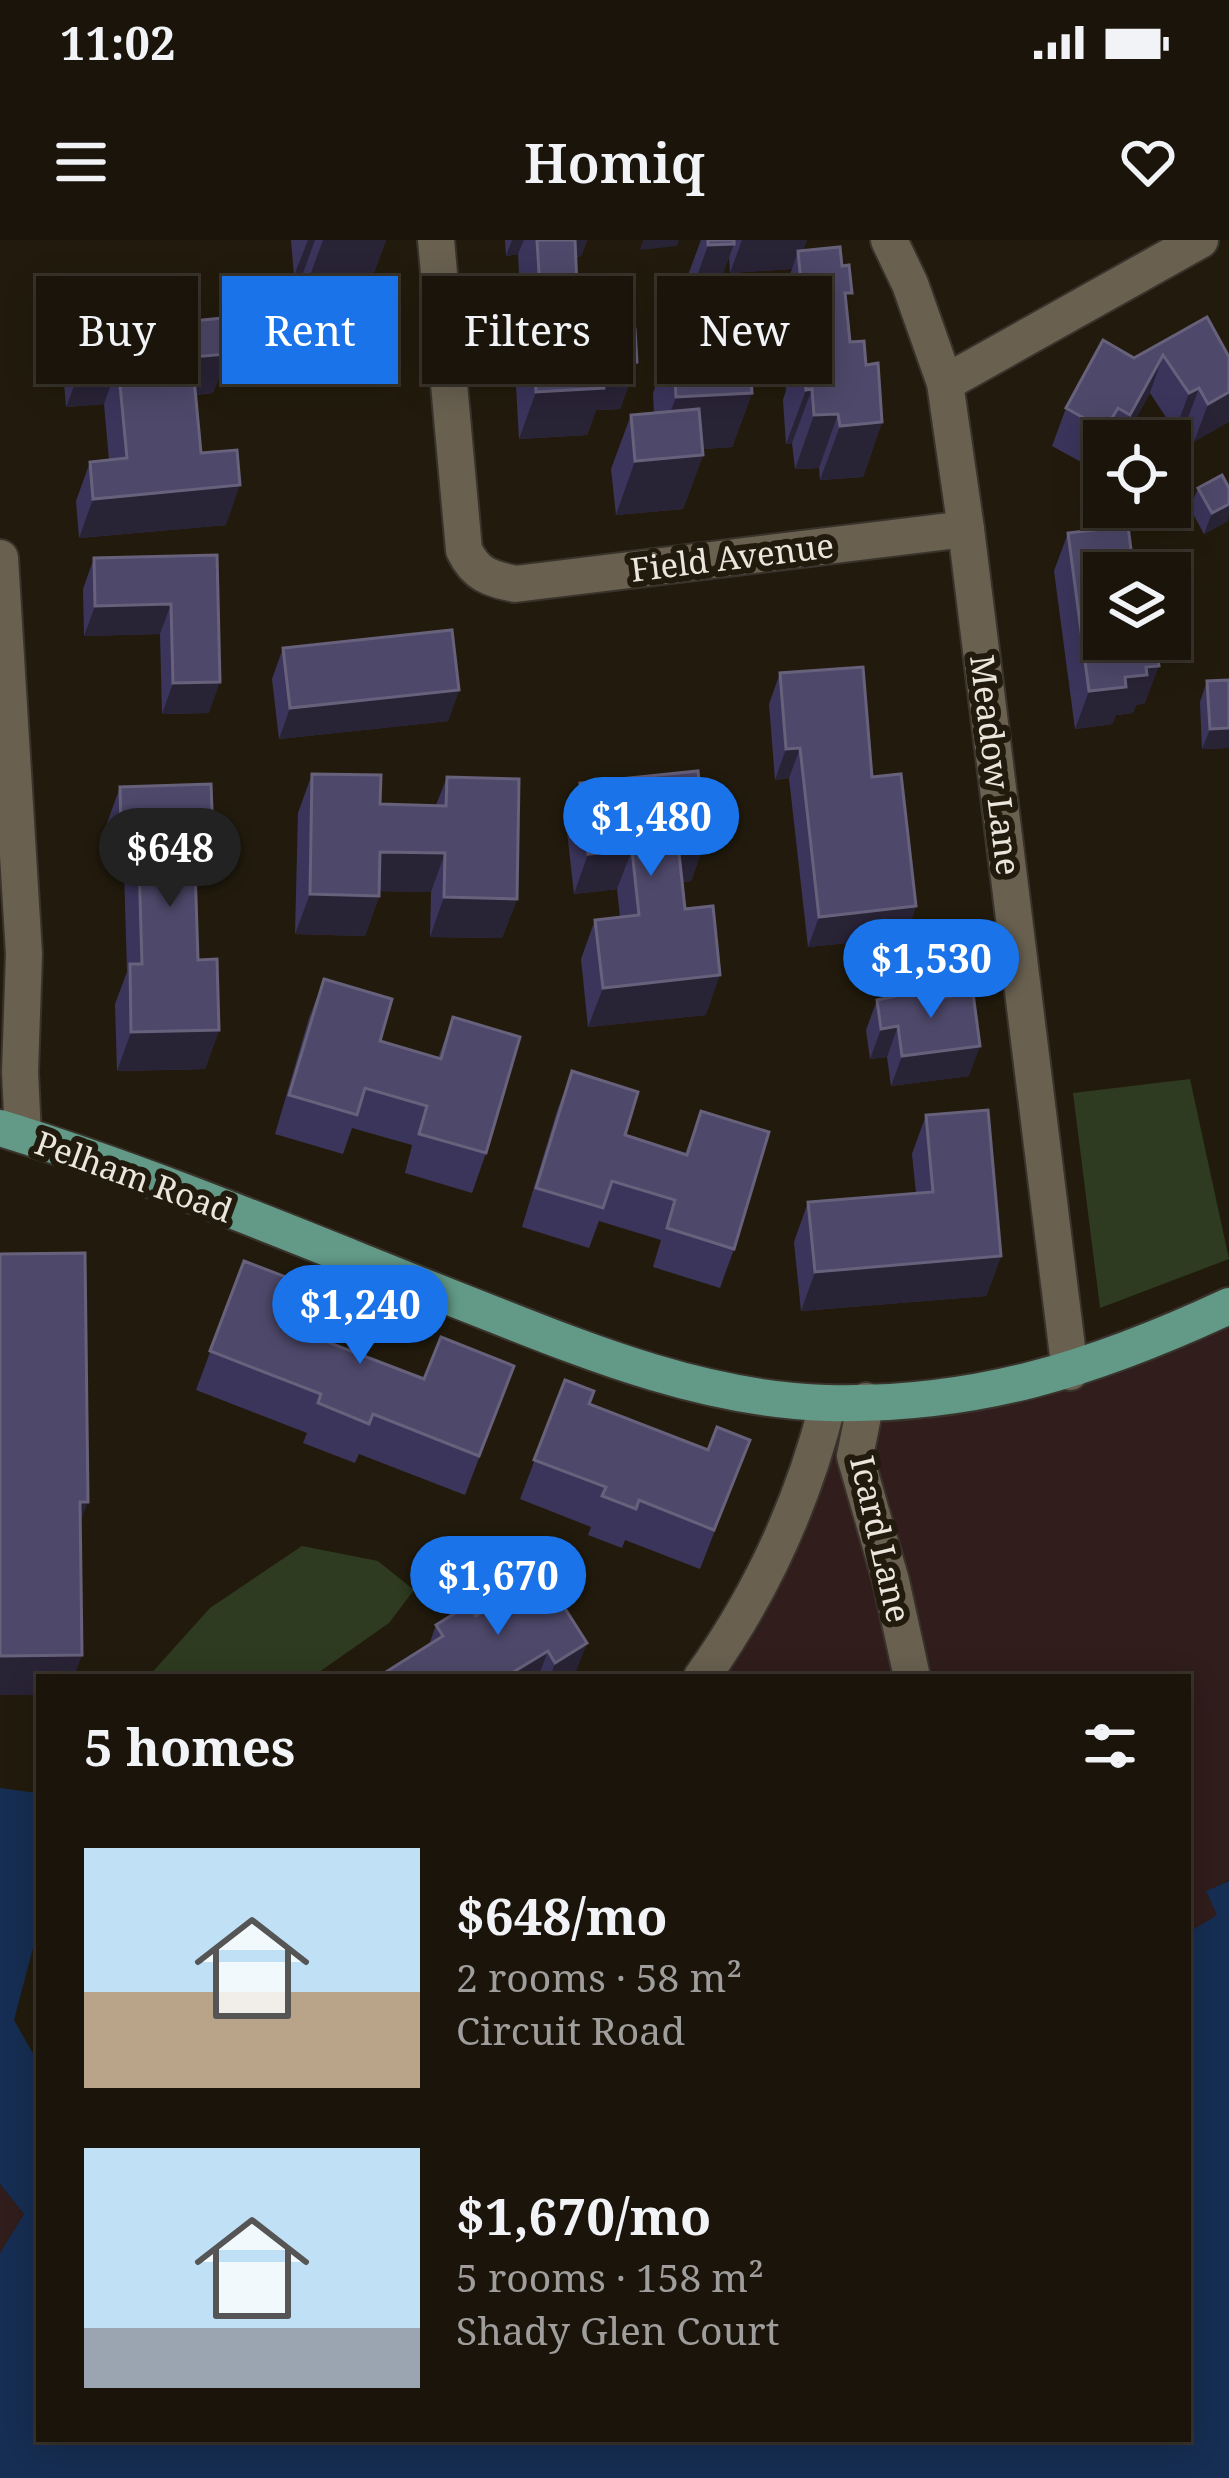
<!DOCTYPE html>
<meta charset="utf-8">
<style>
:root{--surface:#1a140a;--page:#231d13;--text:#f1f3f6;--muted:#9f9e9c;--line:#38332b;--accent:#1a73e8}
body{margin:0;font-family:"Noto Serif",serif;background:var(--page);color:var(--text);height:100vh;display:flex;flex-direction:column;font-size:45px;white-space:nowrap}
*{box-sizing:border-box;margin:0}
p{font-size:39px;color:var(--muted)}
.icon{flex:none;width:66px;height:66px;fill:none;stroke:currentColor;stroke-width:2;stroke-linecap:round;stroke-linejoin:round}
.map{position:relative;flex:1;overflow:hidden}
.details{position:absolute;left:36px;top:1434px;width:1155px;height:768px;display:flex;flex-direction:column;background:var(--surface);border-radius:0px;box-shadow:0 6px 30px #0003,0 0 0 3px var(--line)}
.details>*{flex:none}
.top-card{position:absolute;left:36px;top:36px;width:1158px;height:108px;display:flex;gap:24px}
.buttons{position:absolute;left:1083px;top:180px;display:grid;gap:24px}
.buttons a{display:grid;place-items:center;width:108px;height:108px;border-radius:0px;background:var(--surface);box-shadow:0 6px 30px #0003,0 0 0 3px var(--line);font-size:60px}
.price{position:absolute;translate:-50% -102px;padding:0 27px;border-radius:42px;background:var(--accent);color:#fff;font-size:39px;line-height:78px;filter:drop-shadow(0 3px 6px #0008)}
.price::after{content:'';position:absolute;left:50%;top:72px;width:36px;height:27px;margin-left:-18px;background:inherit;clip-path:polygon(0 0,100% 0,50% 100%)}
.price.current{background:#222;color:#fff}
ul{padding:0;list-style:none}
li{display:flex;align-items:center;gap:36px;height:300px;padding:0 48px}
li span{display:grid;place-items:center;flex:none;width:336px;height:240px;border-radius:0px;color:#555}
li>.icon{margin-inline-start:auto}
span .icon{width:144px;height:144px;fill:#fffc;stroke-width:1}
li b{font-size:51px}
h2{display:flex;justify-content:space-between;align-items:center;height:144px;padding:0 48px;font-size:51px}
.chip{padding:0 42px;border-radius:0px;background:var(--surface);box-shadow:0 6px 30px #0003,0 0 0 3px var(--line);font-size:42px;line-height:108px}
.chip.current{background:var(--accent);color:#fff}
.status{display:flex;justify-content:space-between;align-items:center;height:84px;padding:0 60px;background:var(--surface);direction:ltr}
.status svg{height:33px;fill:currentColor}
header{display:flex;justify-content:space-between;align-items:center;height:156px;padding:0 48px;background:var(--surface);font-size:54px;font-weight:600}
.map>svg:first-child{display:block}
.commercial{fill:#301d1c}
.green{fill:#2e3b20}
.water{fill:#162e53}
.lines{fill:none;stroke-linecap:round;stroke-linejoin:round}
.minor-casing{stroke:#39332c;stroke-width:40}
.major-casing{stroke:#39332c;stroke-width:40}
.minor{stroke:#696050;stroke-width:36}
.major{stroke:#629987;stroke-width:36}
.wall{fill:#3b355c}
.shaded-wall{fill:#292336}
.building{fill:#4e486a;stroke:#67617c;stroke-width:3}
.labels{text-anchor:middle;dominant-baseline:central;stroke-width:12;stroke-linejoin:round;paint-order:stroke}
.street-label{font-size:33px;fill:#ebe6dd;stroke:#221b0d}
</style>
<div class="status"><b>11:02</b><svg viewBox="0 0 49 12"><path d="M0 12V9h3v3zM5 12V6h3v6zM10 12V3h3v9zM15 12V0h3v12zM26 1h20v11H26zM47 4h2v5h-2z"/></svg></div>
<header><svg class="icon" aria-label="menu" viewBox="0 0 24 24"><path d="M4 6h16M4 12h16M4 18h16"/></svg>Homiq<svg class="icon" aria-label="heart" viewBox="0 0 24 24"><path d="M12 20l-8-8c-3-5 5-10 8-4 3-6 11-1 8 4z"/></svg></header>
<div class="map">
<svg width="1229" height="2238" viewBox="0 0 1229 2238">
<rect width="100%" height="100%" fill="#221b0d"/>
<g class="commercial">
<path d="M1229 1074V1640L1206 1652 1218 1675 1188 1693V1437H713L833 1168 971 1161Z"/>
<path d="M0 1944 24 1974 0 2013Z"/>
</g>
<g class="green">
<path d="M1190 839 1229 1019 1100 1068 1073 853Z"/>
<path d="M302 1306 378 1321 414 1350 389 1383 312 1437H148L210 1368Z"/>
</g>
<path class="water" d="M0 1548 37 1553 39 1572V1685L14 1780 39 1824V2199H1188V1693L1217 1675 1206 1651 1229 1641V2238H0V2013L24 1974 0 1944Z"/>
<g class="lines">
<defs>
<g id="minor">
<path d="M436 0 464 310C476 335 489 338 515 344L966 289"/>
<path d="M889 0 910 44 945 143 966 289 1070 1132"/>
<path d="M945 143 1200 0"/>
<path d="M0 318 24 714 20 832 23 895"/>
<path d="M866 1161 855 1216 891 1341 912 1437"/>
<path d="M702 1437C762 1353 803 1263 828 1163"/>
</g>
<path id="major" d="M0 888C153 935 303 999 452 1058 572 1105 695 1159 826 1163 975 1167 1096 1128 1229 1066"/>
</defs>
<use href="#minor" class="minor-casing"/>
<use href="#major" class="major-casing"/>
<use href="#minor" class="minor"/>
<use href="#major" class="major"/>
</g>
<g class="wall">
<path d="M291 0H386L369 46 304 52 302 36H294Z"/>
<path d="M505 0H587L581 16 576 17 579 92 637 122 620 169 596 170 587 195 519 199 516 146 524 123 518 14 506 16Z"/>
<path d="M701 0H807L803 10 847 66 850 102 866 125 882 182 863 237 820 240 819 228 795 229 792 203 786 204 783 160 786 150 779 65 792 29 730 33 729 17 714 58 689 59 688 35Z"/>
<path d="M1207 77 1229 117 1194 202 1185 186 1175 191 1150 153 1123 201H1104V206L1092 228 1052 206 1066 168 1134 118Z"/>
<path d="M77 92 228 114 213 153 195 155 201 213 226 285 79 298 76 261 90 222 109 220 104 164 66 167 63 131Z"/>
<path d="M673 99 707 113 752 153 732 207 702 209 703 215 683 269 616 275 611 229 631 175 654 173 653 153Z"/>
<path d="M1198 248 1229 264 1228 281 1204 294 1190 268Z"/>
<path d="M1068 293 1145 463 1136 465 1133 473 1116 475 1112 484 1075 489 1054 331Z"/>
<path d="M217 315 209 473 162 474 160 394 84 396 83 349 94 318Z"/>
<path d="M283 408 459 450 448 481 279 499 272 439Z"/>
<path d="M780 433 872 537 916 666 905 697 808 707 789 538 775 540 769 464Z"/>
<path d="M1229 440V508L1202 509 1200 462 1207 441Z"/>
<path d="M312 534 380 564 436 565 447 537 517 659 502 698 430 697 431 652 379 651V656L365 696 295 694 298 573Z"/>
<path d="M580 543 705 601 691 641 682 642 685 669 706 775 588 787 581 719 595 680 620 677 617 649 574 654 566 583Z"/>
<path d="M120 547 199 635H195L198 720 219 790 205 829 117 831 115 764 127 732 124 629H107L106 586Z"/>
<path d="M324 739 380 801 438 818 453 777 486 913 472 953 405 933 412 905 352 888 343 914 275 894 309 778Z"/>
<path d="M938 758 969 836 891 846 887 817 870 819 866 790 877 760Z"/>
<path d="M572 831 625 895 685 914 701 871 734 1009 720 1048 653 1027 661 1000 599 981 589 1008 522 987 557 871Z"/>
<path d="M926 875 1001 1016 986 1056 801 1071 794 1002 808 962 916 953 912 914Z"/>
<path d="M244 1021 296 1090 424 1139 514 1126 465 1255 359 1214 355 1223 303 1203 307 1193 196 1150Z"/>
<path d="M565 1140 590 1164 735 1239 700 1329 625 1300 622 1308 588 1295 591 1287 520 1259Z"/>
<path d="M543 1334 574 1437H378L429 1405 436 1385 476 1376Z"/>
</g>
<g class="shaded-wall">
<path d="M308 0H315L302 36H294Z"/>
<path d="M323 0H386L369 46 304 52Z"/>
<path d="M512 0H524L518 14 506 16Z"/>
<path d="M564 0H587L581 16 557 18Z"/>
<path d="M643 0H679L677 6 640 10Z"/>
<path d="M742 0H807L799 21 798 11 792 29 730 33Z"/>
<path d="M734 4 714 58 689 59 708 5Z"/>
<path d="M228 114 213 153 177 156 192 117Z"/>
<path d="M1163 115 1150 153 1123 201H1121L1130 175Z"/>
<path d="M637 122 620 169 596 170 587 195 519 199 536 152 603 123Z"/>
<path d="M118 124 104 164 66 167 81 128Z"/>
<path d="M1199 148 1185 186 1175 191 1189 153Z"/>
<path d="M812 149 792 203 786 204 806 150Z"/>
<path d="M1229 152V182L1194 202 1208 164Z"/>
<path d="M752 153 732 207 656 212 676 157Z"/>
<path d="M1118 168 1104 205 1092 228 1105 190Z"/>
<path d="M838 174 819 228 795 229 814 175Z"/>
<path d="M882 182 863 237 820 240 840 186Z"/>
<path d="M703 215 683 269 616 275 635 221Z"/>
<path d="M240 245 226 285 79 298 93 259Z"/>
<path d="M1229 264 1228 281 1204 294 1212 273Z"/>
<path d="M171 364 160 394 84 396 95 366Z"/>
<path d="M1159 426 1145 463 1136 465 1133 473 1116 475 1112 484 1075 489 1089 451 1146 427Z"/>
<path d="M220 442 209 473 162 474 173 443Z"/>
<path d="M459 450 448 481 279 499 290 468Z"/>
<path d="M1229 488V508L1202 509 1210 489Z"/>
<path d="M800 508 789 538 775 540 786 509Z"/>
<path d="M121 590H138L124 629H107Z"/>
<path d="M194 596H213L199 635 180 636Z"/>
<path d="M705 601 691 641 663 643 678 604Z"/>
<path d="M632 610 617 649 574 654 588 614Z"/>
<path d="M380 612 445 613 431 652 366 651Z"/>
<path d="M310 654 379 656 365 696 295 694Z"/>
<path d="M444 657 517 659 502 698 430 697Z"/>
<path d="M916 666 905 697 808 707 819 677Z"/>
<path d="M720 735 706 775 588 787 603 748Z"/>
<path d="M898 786 887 817 870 819 881 789Z"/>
<path d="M219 790 205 829 117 831 131 792Z"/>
<path d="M980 806 969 836 891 846 902 816Z"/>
<path d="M1001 1016 986 1056 801 1071 815 1032Z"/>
<path d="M80 1262H88L73 1301Z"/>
<path d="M587 1403 574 1437H550L555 1423Z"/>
<path d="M548 1411 538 1437H505Z"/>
<path d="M82 1415 74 1437H39V1455H0V1416Z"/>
</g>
<g class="building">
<path d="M537 0H575L579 92 635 89 637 122 603 123 604 148 536 152 533 99H543Z"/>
<path d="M708 0H734V4L708 5Z"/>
<path d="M840 7 842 26 849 25 852 53H845L850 102 864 101 866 125 878 123 882 182 840 186 838 174 814 175 812 149 806 150 803 106 807 105 798 11Z"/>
<path d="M1207 77 1229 117V152L1208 164 1199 148 1189 153 1163 115 1130 175 1118 168 1105 190 1066 168 1103 100 1134 118Z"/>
<path d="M224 78 228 114 192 117 201 213 237 210 240 245 93 259 90 222 127 218 118 124 81 128 77 92Z"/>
<path d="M706 97 707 113 749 110 752 153 676 157 673 99Z"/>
<path d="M699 169 703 215 635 221 631 175Z"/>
<path d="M1222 235 1229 248V264L1212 273 1198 248Z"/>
<path d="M1128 286 1134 333H1104V399H1155L1159 426 1146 427 1147 435 1125 437 1126 447 1089 451 1068 293Z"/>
<path d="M217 315 220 442 173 443 171 364 95 366 94 318Z"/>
<path d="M452 390 459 450 290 468 283 408Z"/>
<path d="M863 427 872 537 901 534 916 666 819 677 800 508 786 509 780 433Z"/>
<path d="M1229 440V488L1210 489 1207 441Z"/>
<path d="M698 531 705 601 678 604 685 669 713 666 720 735 603 748 595 680 639 675 632 610 588 614 580 543Z"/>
<path d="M312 534 381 535 380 564 446 566 447 537 519 539 517 659 444 657 445 613 380 612 379 656 310 654Z"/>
<path d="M211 544 213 596H194L198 720 217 719 219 790 131 792 130 724H142L138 590H121L120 547Z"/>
<path d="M324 739 392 759 380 801 441 819 453 777 520 797 486 913 419 894 427 866 365 848 357 875 289 855Z"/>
<path d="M936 748 938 758 973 753 980 806 902 816 898 786 881 789 877 760Z"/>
<path d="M572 831 638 852 625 895 687 915 701 871 769 892 734 1009 667 988 675 960 612 941 603 968 536 948Z"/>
<path d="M988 870 1001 1016 815 1032 808 962 933 952 926 875Z"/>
<path d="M85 1013 88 1262H80L82 1415 0 1416V1014Z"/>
<path d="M244 1021 312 1047 296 1090 424 1139 441 1097 514 1126 479 1216 373 1174 369 1184 318 1163 321 1154 210 1111Z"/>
<path d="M565 1140 594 1151 589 1164 708 1210 717 1187 750 1200 714 1290 639 1260 636 1269 602 1256 606 1247 534 1220Z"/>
<path d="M543 1334 587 1403 555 1423 548 1411 505 1437H378L443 1396 436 1385 468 1365 476 1376Z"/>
</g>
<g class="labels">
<g class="street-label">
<text transform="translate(732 317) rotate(-7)">Field Avenue</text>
<text transform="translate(996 525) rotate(83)">Meadow Lane</text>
<text transform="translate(134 936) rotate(20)">Pelham Road</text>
<text transform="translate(881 1299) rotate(77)">Icard Lane</text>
</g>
</g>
</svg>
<div class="buttons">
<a><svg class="icon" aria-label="locate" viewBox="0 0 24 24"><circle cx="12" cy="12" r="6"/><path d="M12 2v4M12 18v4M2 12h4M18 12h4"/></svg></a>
<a><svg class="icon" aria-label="layers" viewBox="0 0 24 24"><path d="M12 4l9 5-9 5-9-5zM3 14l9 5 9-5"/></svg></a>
</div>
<b class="price" style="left:651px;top:639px">$1,480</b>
<b class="price current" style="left:170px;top:670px">$648</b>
<b class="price" style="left:931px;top:781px">$1,530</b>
<b class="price" style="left:360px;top:1127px">$1,240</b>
<b class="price" style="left:498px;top:1398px">$1,670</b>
<div class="top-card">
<a class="chip">Buy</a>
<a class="chip current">Rent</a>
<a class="chip">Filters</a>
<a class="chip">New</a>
</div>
<section class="details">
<h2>5 homes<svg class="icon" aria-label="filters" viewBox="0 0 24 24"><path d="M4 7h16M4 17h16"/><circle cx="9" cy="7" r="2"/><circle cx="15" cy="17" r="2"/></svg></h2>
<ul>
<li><span style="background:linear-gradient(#bfe0f5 60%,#b9a48a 0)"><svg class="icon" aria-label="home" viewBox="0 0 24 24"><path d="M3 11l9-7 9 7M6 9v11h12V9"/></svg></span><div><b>$648/mo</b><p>2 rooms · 58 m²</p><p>Circuit Road</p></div></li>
<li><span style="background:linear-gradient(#bfe0f5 75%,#9aa5b1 0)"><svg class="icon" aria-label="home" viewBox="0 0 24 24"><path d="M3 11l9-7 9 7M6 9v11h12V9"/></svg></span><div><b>$1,670/mo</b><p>5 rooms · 158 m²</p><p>Shady Glen Court</p></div></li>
</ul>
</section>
</div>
